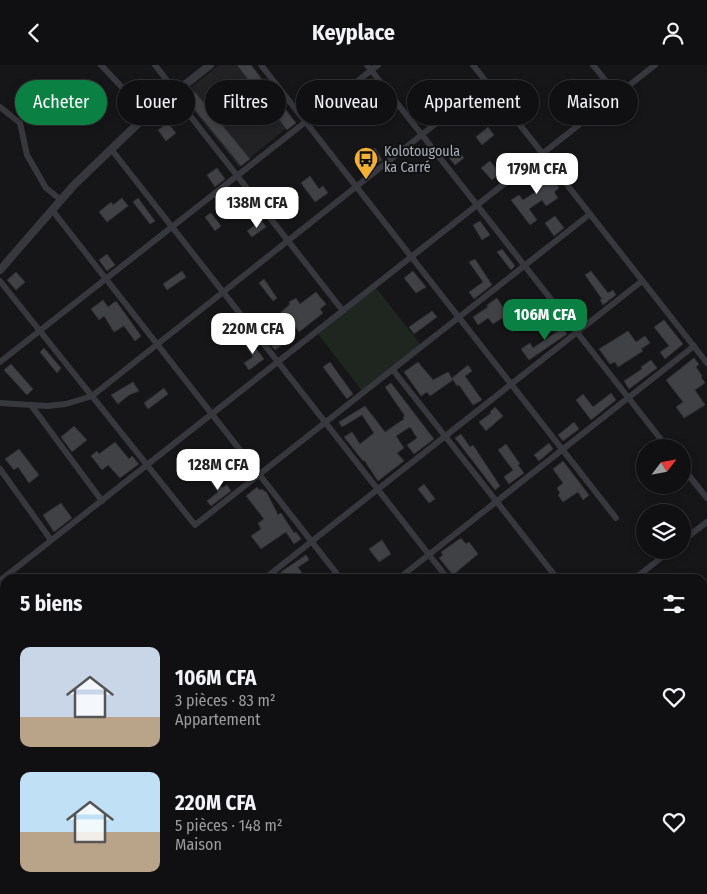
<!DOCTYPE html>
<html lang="fr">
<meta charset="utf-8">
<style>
:root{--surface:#101012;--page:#19191b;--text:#f1f3f6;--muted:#9c9d9f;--line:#303032;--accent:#0b8043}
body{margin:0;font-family:"Fira Sans Condensed",sans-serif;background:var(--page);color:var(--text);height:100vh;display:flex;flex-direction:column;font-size:19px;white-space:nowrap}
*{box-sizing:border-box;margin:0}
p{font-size:16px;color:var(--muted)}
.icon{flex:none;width:28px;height:28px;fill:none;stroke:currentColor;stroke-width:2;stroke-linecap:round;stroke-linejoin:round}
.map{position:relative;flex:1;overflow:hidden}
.drawer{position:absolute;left:0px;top:509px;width:708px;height:321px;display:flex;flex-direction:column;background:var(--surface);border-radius:15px 15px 0 0;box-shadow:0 2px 8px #0003,0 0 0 1px var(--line)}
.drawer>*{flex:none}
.top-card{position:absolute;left:15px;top:15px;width:678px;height:45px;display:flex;gap:10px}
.needle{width:32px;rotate:58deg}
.tools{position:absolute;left:636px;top:374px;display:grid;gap:10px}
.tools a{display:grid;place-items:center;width:55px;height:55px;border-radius:50%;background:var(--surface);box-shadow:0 2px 8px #0003,0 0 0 1px var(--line);font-size:25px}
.price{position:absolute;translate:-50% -42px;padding:0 11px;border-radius:10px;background:#fff;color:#222;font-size:16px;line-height:32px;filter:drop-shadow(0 1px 2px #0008)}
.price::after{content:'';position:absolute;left:50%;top:30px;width:15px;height:11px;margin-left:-8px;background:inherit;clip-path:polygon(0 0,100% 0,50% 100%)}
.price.on{background:var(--accent);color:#fff}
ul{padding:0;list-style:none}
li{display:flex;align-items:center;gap:15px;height:125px;padding:0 20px}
li span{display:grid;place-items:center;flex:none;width:140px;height:100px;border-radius:10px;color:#555}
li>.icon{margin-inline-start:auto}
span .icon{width:60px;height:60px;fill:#fffc;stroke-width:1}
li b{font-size:21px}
h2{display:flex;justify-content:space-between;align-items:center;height:60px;padding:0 20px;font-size:21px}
.tag{padding:0 18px;border-radius:22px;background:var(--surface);box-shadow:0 2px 8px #0003,0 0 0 1px var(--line);font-size:18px;line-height:45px}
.tag.on{background:var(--accent);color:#fff}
header{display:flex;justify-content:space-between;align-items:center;height:65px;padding:0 20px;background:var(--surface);font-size:22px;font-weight:700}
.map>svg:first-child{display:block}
.built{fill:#222225}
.green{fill:#1e261f}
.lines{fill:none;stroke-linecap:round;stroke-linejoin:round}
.river{stroke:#2c353c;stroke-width:14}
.building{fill:#404145;stroke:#303034}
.minor{stroke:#37383d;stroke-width:6}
.tertiary{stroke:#37383d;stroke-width:8}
.labels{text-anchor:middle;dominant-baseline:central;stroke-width:4;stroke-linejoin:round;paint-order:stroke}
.poi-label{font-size:14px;fill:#a8adb8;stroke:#111113;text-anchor:start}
</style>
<header><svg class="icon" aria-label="back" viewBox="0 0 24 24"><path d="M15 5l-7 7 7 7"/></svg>Keyplace<svg class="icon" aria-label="person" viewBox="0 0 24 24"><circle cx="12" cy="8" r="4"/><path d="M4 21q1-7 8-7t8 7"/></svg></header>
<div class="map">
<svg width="707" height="829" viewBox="0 0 707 829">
<rect width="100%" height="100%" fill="#161618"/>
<path class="built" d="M219 0H250L295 56 239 102 181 30Z"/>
<path class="green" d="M376 223 421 280 362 326 318 269Z"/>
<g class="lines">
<g class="river">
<path d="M0 548 5 547"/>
<path d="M362 825 364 829"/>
</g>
</g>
<g class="building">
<path d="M237 0H251L296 58 287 65Z"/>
<path d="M372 20 388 41 383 45 373 34 369 36 363 27Z"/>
<path d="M195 27 250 94 241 101 186 34Z"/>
<path d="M483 42 491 52 482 60 474 50Z"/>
<path d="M168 58 176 68 166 76 158 65Z"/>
<path d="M488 62 494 70 482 80 476 72Z"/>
<path d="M456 82 464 93 455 100 446 89Z"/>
<path d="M375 83 382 95 372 102 364 90Z"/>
<path d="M490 96 500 108 492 115 481 103Z"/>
<path d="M217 103 225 114 215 122 207 110Z"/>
<path d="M546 104 559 123 554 127 558 133 546 141 542 135 529 144 537 155 530 160 511 135 519 130 523 135 537 126 530 115Z"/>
<path d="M310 111 319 124 323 121 328 128 315 137 301 118Z"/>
<path d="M122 133 128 141 107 157 99 147 111 137 113 140Z"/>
<path d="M138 133 155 156 150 159 133 137Z"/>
<path d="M211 148 221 161 215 166 205 152Z"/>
<path d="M555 151 564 163 554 171 545 158Z"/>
<path d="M261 155 266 162 252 172 247 166Z"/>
<path d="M480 156 490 170 482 175 473 160Z"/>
<path d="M502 184 515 201 511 205 497 187Z"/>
<path d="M107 189 115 200 107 206 99 195Z"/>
<path d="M475 194 492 220 474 234 469 227 483 217 469 197Z"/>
<path d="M182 206 186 212 167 225 163 219Z"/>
<path d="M413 206 426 222 416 228 404 213Z"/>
<path d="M591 206 608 228 613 225 616 230 603 240 600 235 602 234 585 210Z"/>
<path d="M16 207 25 217 16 225 7 215Z"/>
<path d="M264 214 277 233 273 236 259 218Z"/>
<path d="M316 227 326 239 320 244 323 248 299 267 288 251 284 255 279 249 290 239 289 237 296 233 300 239Z"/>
<path d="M497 233 507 249 509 250 516 244 526 257 512 267 502 253 493 259 488 253 478 260 473 252 488 242 487 240Z"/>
<path d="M103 235 108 242 116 236 141 271 135 276 124 261 114 267 104 251 99 255 91 244Z"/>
<path d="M432 246 437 252 414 269 409 262Z"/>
<path d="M554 250 567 269 529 295 521 284 530 278 533 283 558 266 549 253Z"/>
<path d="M664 255 683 279 665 294 660 287 669 281 654 262Z"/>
<path d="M628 266 636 277 645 271 650 278 641 284 643 286 618 302 615 297 610 299 599 284Z"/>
<path d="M283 267 289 275 275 285 269 278Z"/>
<path d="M248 273 264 294 249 305 244 298 253 292 243 276Z"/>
<path d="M44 283 61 303 57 308 40 287Z"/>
<path d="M694 293 699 299 696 302 702 311 701 312 705 318 695 325 705 340 684 353 676 342 683 337 666 315Z"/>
<path d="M651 295 657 303 629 324 624 316 642 304 641 302Z"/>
<path d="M330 297 353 329 347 334 323 302Z"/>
<path d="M418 297 433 315 448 307 453 315 430 331 427 327 421 331 404 307Z"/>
<path d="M11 299 33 324 27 330 4 305Z"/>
<path d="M468 300 472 306 465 311 482 335 473 340 459 320 457 321 452 313Z"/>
<path d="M133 317 139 326 129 330 118 339 111 330Z"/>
<path d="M391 318 434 374 414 389 407 380 417 373 410 362 396 371 404 383 397 388 404 396 378 416 364 395 363 396 344 372 352 367 360 379 374 368 362 350 342 362 339 357 365 341 385 367 404 354 403 352 405 351 385 322Z"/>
<path d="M164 323 168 329 148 344 144 338Z"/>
<path d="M611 328 616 335 591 355 576 335 583 329 593 342Z"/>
<path d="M495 342 503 351 486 366 479 357 491 348 490 347Z"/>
<path d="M574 357 579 364 563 376 558 370Z"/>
<path d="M74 361 87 375 72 387 61 372Z"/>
<path d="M461 369 470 382 473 380 500 421 495 425 455 373Z"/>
<path d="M115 377 129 394 132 391 139 399 120 413 108 400 102 405 91 391 97 386 99 389Z"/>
<path d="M549 378 553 384 539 396 534 390Z"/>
<path d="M506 379 520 399 518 400 524 408 509 419 504 412 513 405 498 385Z"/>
<path d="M19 384 39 410 29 418 18 402 14 405 5 394Z"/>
<path d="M563 396 589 430 583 435 578 427 563 437 558 430 560 428 557 423 563 418 553 404Z"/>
<path d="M213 410 222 423 227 420 231 426 211 441 207 436 218 427 209 414Z"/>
<path d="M424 419 435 434 429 438 418 424Z"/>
<path d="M257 422 259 425 262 424 267 428 278 450 281 448 294 468 296 467 301 474 294 479 286 467 261 484 251 471 261 464 258 458 264 454 246 431Z"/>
<path d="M61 438 72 453 54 467 43 450Z"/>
<path d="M461 473 466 479 469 477 478 489 453 510 439 493 443 490 441 487Z"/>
<path d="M382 475 391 489 379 497 369 484Z"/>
<path d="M306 490 309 495 298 502 302 508 295 514H286L281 507Z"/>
</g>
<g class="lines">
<g class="minor">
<path d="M101 0 134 35 149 48"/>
<path d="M155 0 176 27"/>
<path d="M261 0 616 453"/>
<path d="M367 0 667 382"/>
<path d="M473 0 707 298"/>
<path d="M593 0 617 30"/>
<path d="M173 29 343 246"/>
<path d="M0 42 20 58 27 90 46 123 61 135"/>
<path d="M111 84 448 514"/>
<path d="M52 145 341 514"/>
<path d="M0 216 195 460 590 149"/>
<path d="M0 297 378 0"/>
<path d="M393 305 556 512"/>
<path d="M0 338 47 341 66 339 92 331 487 18"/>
<path d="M31 340 102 436"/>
<path d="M682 402 707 433"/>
<path d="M0 404 51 475"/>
<path d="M682 476 707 457"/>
<path d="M2 514 655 0"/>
<path d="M264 514 642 216"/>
<path d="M398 514 694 281"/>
<path d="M634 514 671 485"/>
</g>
<path class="tertiary" d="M0 205 74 120 149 48 210 0"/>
</g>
<defs>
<symbol id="bus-pin" viewBox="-11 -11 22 30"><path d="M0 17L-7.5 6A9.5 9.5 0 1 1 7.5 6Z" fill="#f2b134" stroke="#111113"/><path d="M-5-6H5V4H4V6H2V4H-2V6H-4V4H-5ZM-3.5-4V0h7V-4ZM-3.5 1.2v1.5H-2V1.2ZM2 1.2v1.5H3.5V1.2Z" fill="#111"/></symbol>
</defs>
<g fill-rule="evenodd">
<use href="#bus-pin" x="352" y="80" width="28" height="38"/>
</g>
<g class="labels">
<g class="poi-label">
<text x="384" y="86">Kolotougoula<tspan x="384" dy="16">ka Carré</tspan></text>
</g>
</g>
</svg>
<div class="tools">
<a><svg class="needle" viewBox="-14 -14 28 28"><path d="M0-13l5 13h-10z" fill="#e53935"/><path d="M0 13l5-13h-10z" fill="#9c9d9f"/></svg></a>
<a><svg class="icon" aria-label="layers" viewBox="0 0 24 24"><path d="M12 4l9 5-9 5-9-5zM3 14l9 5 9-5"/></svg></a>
</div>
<b class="price" style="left:537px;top:130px">179M CFA</b>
<b class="price" style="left:257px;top:164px">138M CFA</b>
<b class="price on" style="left:545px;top:276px">106M CFA</b>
<b class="price" style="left:253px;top:290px">220M CFA</b>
<b class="price" style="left:218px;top:426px">128M CFA</b>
<div class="top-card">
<a class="tag on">Acheter</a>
<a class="tag">Louer</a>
<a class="tag">Filtres</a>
<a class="tag">Nouveau</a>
<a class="tag">Appartement</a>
<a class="tag">Maison</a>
</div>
<section class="drawer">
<h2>5 biens<svg class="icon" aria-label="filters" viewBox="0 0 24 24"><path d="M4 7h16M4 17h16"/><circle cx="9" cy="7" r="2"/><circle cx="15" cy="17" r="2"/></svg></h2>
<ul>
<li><span style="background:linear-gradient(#c9d6e8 70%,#b9a48a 0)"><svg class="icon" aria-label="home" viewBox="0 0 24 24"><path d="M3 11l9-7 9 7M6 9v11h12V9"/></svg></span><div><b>106M CFA</b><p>3 pièces · 83 m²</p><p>Appartement</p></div><svg class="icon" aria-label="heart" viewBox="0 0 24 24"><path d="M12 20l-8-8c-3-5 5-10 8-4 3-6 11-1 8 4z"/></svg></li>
<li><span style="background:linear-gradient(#bfe0f5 60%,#b9a48a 0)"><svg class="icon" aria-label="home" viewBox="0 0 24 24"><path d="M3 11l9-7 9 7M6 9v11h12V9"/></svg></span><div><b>220M CFA</b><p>5 pièces · 148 m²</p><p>Maison</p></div><svg class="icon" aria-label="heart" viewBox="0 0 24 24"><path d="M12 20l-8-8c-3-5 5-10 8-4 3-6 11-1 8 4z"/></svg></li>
</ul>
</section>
</div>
